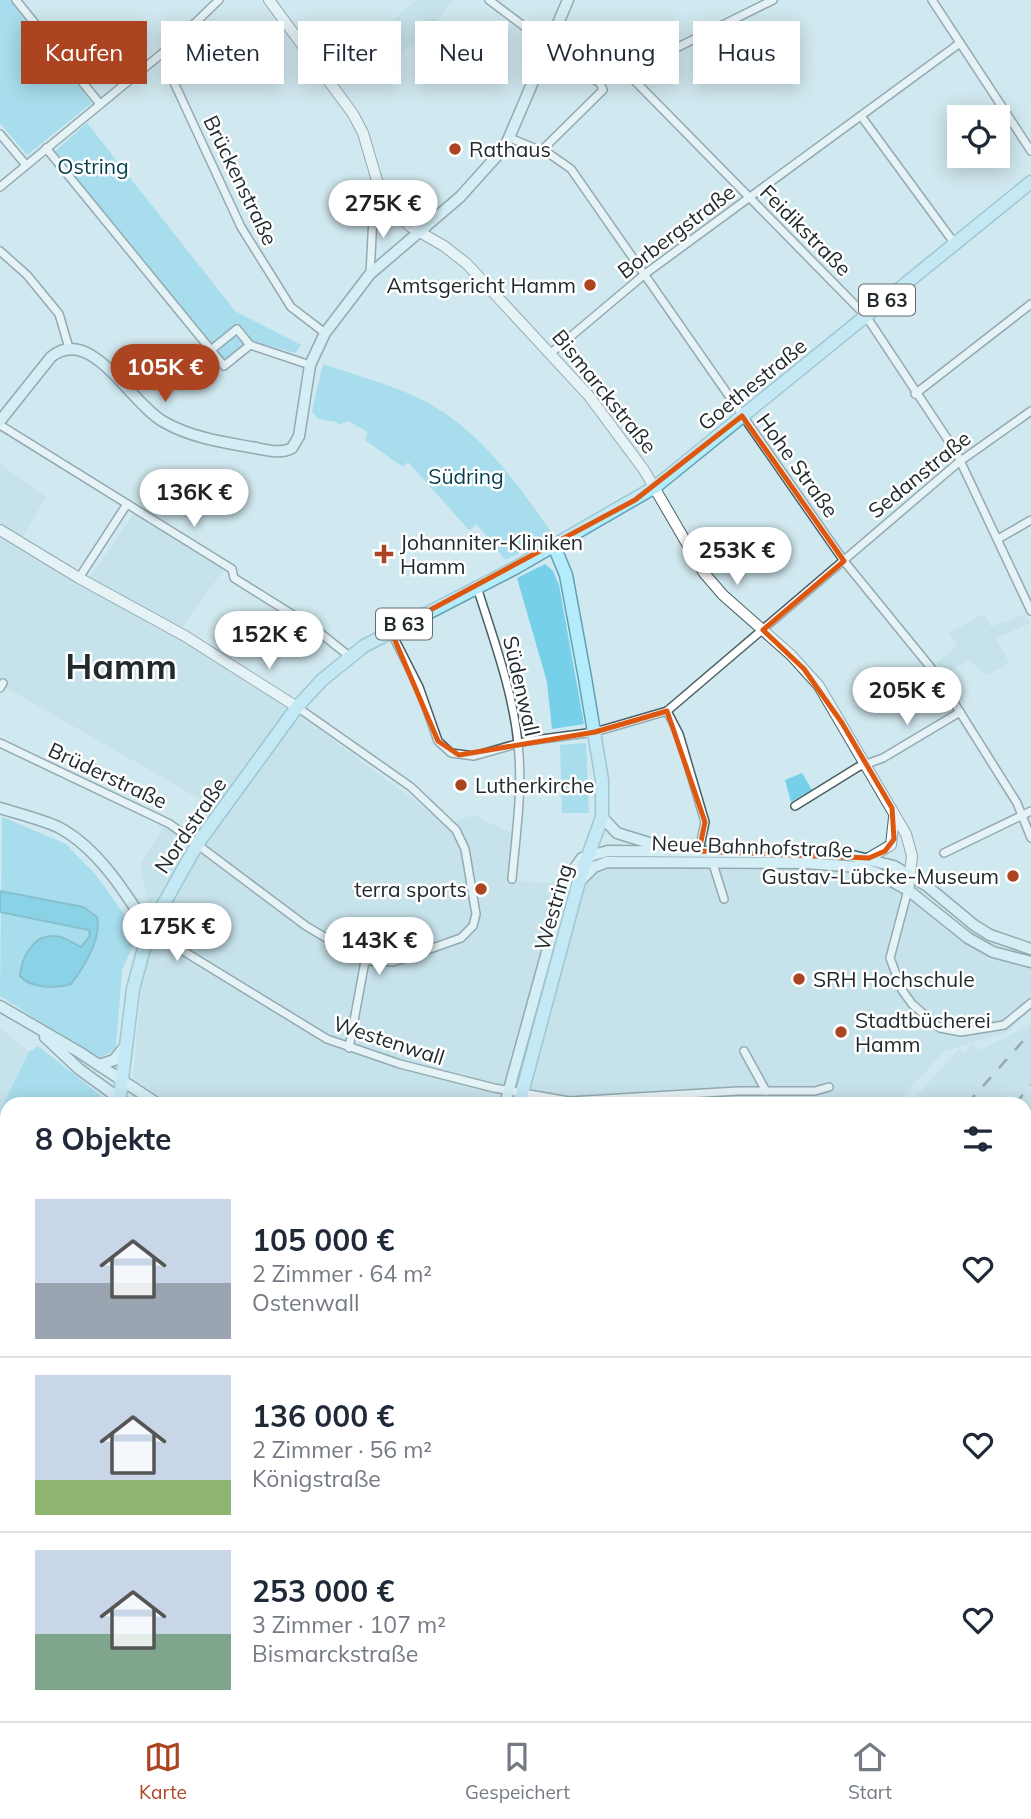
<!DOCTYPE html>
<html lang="de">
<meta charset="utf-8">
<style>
:root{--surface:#fff;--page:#f2f2f3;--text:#1f2937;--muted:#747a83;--line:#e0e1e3;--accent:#ac4422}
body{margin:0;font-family:Mulish,sans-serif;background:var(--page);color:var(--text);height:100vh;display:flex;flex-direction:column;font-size:26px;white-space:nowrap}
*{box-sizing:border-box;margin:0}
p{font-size:23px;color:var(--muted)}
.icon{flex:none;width:38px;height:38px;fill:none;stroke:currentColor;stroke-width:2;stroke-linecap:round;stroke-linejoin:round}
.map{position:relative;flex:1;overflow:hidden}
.panel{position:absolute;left:0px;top:1097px;width:1032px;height:625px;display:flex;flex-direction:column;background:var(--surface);border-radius:21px 21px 0 0;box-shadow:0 4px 18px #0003}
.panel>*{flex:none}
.banner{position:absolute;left:21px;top:21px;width:990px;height:63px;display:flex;gap:14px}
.controls{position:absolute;left:947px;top:105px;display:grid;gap:14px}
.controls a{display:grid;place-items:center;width:63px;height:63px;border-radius:0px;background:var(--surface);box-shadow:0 4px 18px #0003;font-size:35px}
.price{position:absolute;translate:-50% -60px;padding:0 16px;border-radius:24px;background:#fff;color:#222;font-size:23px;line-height:46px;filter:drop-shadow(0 2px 4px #0008)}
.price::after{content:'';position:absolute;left:50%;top:42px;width:21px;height:16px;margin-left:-10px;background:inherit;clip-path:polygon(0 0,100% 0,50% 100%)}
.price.selected{background:var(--accent);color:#fff}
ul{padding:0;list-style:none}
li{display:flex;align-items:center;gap:21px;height:175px;padding:0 35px}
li+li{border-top:2px solid var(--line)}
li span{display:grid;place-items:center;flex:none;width:196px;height:140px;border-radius:0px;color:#555}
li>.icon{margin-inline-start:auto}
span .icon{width:84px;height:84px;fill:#fffc;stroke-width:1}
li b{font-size:30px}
h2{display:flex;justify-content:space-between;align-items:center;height:84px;padding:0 35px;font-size:30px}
.chip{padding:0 24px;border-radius:0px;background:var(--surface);box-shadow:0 4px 18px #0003;font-size:24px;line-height:63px}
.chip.selected{background:var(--accent);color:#fff}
.tab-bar{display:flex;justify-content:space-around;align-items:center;height:98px;border-top:2px solid var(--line);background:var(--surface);font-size:19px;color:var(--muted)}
.tab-bar a{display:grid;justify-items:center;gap:4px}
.tab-bar .selected{color:var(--accent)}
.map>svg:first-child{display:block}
.built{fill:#bbdbe5}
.green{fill:#77d0e9}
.water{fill:#37b9d9;stroke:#308ea5;stroke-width:2}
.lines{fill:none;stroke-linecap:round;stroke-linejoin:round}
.minor-casing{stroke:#4a5f65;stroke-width:10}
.tertiary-casing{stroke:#4a5f65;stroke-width:12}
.secondary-casing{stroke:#4a5f65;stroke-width:13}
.primary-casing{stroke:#61a0b2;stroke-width:15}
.minor{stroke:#fff;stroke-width:7}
.tertiary{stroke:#fff;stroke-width:10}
.secondary{stroke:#daf5fd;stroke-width:10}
.primary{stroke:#b5ecfb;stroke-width:12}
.rail{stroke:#505d61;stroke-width:2.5;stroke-dasharray:12 12;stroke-linecap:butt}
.marked{fill:none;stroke:#de570e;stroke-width:5;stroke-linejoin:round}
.poi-dot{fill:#ac4422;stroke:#fff;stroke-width:2.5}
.labels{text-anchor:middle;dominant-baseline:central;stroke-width:5;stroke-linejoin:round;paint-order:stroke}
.shield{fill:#fff;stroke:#646a6c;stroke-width:2}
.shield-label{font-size:19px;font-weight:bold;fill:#212a2d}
.poi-label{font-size:21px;fill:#212a2d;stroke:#fff;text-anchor:start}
.park-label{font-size:21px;fill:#033f4c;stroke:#fff}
.street-label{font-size:21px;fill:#212a2d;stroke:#fff}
.town-label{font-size:35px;font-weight:bold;fill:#212a2d;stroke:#fff}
</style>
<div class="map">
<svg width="1031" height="1721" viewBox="0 0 1031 1721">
<rect width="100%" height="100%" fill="#d0e8ef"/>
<g class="built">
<path d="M416 0H453L426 34 398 55 379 32Z"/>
<path d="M0 464 46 497 22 538 89 579 134 513 224 569 177 634 289 708 197 837 192 834 204 815 194 809 200 799 0 684Z"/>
<path d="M984 614 991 627 1025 614 1030 623 996 638 1009 663 986 675 968 660 945 675 937 663 958 645 949 633Z"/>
<path d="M299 715 446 824 473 815 513 834 509 881 550 883 600 868 796 867 856 874 894 885 940 924 985 952 1031 965V1009L1008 1032 944 1051 896 1104H831L828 1102 171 1104 133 1078 143 964 148 945 188 866Z"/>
<path d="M165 825 193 843 156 904 149 905 140 865Z"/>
<path d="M1031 1024V1305L1026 1310V1104H909L959 1049 964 1053 972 1044 980 1050Z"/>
<path d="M0 1028 29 1052 0 1111Z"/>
<path d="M1031 1435V1721H909L904 1715H1026V1440Z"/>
<path d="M0 1487H7V1715H66V1721H0Z"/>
<path d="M446 1715H545L539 1721H440Z"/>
</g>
<g class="green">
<path d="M0 0H11L92 103 27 155 0 123Z"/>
<path d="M87 123 235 311 301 345 295 353 253 341 241 325 211 344 53 153Z"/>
<path d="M234 336 240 339 243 345 229 358 223 359 219 353 220 347Z"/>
<path d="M323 364C363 378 407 388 443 412 490 443 522 491 554 536L505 560 477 524 469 530 408 462 403 467 365 440 368 432 348 421 337 425V422L318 419 312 411Z"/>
<path d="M545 564 553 571 559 585 584 724 552 729 547 682 517 578Z"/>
<path d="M586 743 589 813H562L560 745Z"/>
<path d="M802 773 812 790 791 802 785 780Z"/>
<path d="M2 817 66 844 96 875 138 934 122 970 116 1046 112 1052 98 1058 0 996Z"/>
<path d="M38 1046 104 1098 106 1104H7V1121L0 1118V1111L29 1052Z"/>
<path d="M0 1202 7 1204V1255L0 1253Z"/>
<path d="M6 1287 7 1376 0 1388V1288Z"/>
<path d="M67 1715H368L355 1721H66Z"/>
<path d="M389 1715H446L440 1721H378Z"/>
<path d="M566 1715H747L751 1721H566Z"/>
<path d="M772 1715H831L836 1721H775Z"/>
</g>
<g class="water">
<path d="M0 891 83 907 97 917C102 938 84 967 71 984 56 989 30 988 20 976 22 955 35 931 60 937 68 939 74 944 81 947L90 936 89 930 0 912Z"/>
<path d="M0 1156 7 1159V1204L0 1202Z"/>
<path d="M831 1715H904L909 1721H836Z"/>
</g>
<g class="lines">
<defs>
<g id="minor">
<path d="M16 0 100 104"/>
<path d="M489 0 550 46"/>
<path d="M773 0 636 68 633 79 866 316 956 452 1031 611"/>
<path d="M932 0 1031 151"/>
<path d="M171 46V76L241 227 291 307 325 333"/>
<path d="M861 116 955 244"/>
<path d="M0 134 26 165"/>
<path d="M510 138 551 155 571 169 844 561 936 674 1017 803 1031 838"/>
<path d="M46 148 224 366 250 345"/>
<path d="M541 151 603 90 600 83 547 51"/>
<path d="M0 187 171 46 219 0"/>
<path d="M0 251 27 275 59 314 69 348"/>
<path d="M370 274 375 180"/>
<path d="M211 350 237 329 250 345 310 365"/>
<path d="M551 353 645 274 960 43"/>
<path d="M915 394 1031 304"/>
<path d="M0 425 232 569 234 578 314 628 349 656"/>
<path d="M998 539 1031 520"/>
<path d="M79 578 127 504"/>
<path d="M477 587C493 638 513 691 518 744 523 789 516 834 512 879"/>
<path d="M391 632 419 687 438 741 451 753 474 756 527 741 595 732 667 711 959 462 1031 411"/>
<path d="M0 688 3 683"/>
<path d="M667 711 679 734 705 822 699 851"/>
<path d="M0 743 170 824 306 926 365 961 393 962 461 938 473 926 476 914 465 849 456 830 411 787 297 707"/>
<path d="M795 806 858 767 883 758 960 712"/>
<path d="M944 853 1031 811"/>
<path d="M713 864 724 899"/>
<path d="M908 890 890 958 902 990 912 1004 940 1028 961 1032 1004 1025 1031 1003"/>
<path d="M149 930 327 1039 400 1064 494 1088 569 1101 738 1091H815L829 1087"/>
<path d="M349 1048 365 961"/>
<path d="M744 1051 766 1091"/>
</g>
<g id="tertiary">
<path d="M269 0 353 114 363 133 379 187 392 210 411 227 444 246 467 264 589 396 644 470 704 573 723 595 791 655 819 686 906 834 912 856 908 890"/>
<path d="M0 530 79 578 185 636 297 707"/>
<path d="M869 858 891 845 894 818"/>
</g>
<g id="secondary">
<path d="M0 421 51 357C91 324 130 403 164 422 190 437 221 442 250 447 264 449 280 455 292 448L299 436 310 365 325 333 370 274 460 197 505 147 568 0"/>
<path d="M0 808C19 814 40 819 58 827 97 847 126 893 149 930"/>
<path d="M602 817 617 833 662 847"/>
<path d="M581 880 594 867 607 862 805 863 858 867 877 873 908 890 968 938 993 952 1031 962"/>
<path d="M0 1006 79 1052 158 1104"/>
<path d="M45 1037 79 1069 127 1104"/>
<path d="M99 1065 114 1060 127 1044"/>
<path d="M505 1104 567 879 582 858 608 851 840 853 894 866 927 886 974 925 990 935 1031 949"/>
<path d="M961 1715 967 1721"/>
</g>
<g id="primary">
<path d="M119 1104 133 989 149 930 198 843 297 707 322 680 364 646 515 568 655 487 1031 182"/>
<path d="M519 1104 579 881 602 817V780L585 678 566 575 554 546"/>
<path d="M0 1409 7 1399"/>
</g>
</defs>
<use href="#minor" class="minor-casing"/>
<use href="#tertiary" class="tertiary-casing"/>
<use href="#secondary" class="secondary-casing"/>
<use href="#primary" class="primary-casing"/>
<use href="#minor" class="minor"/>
<use href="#tertiary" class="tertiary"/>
<use href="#secondary" class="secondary"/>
<use href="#primary" class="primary"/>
<g class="rail">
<path d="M967 1104 1031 1032"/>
<path d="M1015 1104 1031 1085"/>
<path d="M1026 1130 1031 1124"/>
<path d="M1026 1202 1031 1195"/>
<path d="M1026 1268 1031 1261"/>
<path d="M1026 1292 1031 1286"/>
<path d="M1026 1328 1031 1321"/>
<path d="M998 1715 1003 1721"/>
<path d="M455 1721 462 1715"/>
<path d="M479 1721 486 1715"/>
<path d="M495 1721 502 1715"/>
<path d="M511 1721 518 1715"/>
<path d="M528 1721 535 1715"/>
</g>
</g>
<path d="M0 0H1031V1721H0ZM742 416 844 561 763 630 804 669 842 723 892 808 894 839 885 851 869 858 699 851 705 822 667 711 595 732 459 755 438 741 391 631 635 500Z" fill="#d0e8ef" fill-opacity=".55" fill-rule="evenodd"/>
<path class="marked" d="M742 416 844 561 763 630 804 669 842 723 892 808 894 839 885 851 869 858 699 851 705 822 667 711 595 732 459 755 438 741 391 631 635 500Z"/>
<g class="poi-dot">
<circle cx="455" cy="149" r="7"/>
<circle cx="590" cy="285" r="7"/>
<path d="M380.5 543.5h7v7h7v7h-7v7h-7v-7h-7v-7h7z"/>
<circle cx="461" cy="785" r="7"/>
<circle cx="1013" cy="876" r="7"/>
<circle cx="481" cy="889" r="7"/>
<circle cx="799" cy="979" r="7"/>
<circle cx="841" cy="1032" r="7"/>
</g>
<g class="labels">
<g class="shield">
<rect x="859" y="284.5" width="56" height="31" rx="5"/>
<rect x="376" y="608.5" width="56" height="31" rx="5"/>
</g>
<g class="shield-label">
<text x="887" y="300">B 63</text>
<text x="404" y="624">B 63</text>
</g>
<g class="poi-label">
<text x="469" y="149">Rathaus</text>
<text x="576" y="285" text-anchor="end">Amtsgericht Hamm</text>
<text x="400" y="542">Johanniter-Kliniken<tspan x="400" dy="24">Hamm</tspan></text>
<text x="475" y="785">Lutherkirche</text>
<text x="999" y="876" text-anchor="end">Gustav-Lübcke-Museum</text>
<text x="467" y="889" text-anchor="end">terra sports</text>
<text x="813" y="979">SRH Hochschule</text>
<text x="855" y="1020">Stadtbücherei<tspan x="855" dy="24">Hamm</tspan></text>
</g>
<g class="park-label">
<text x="93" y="166">Ostring</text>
<text x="466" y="476">Südring</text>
</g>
<g class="street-label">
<text transform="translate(241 180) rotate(64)">Brückenstraße</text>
<text transform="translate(806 230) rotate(45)">Feidikstraße</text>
<text transform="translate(676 231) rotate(-37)">Borbergstraße</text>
<text transform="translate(752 384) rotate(-39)">Goethestraße</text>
<text transform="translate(605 391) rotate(51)">Bismarckstraße</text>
<text transform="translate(798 465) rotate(54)">Hohe Straße</text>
<text transform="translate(919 474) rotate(-39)">Sedanstraße</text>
<text transform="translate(522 686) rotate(77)">Südenwall</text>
<text transform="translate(108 775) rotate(25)">Brüderstraße</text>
<text transform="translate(190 825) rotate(-56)">Nordstraße</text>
<text transform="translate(752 846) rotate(2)">Neue Bahnhofstraße</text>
<text transform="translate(553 907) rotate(-74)">Westring</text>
<text transform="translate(389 1040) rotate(18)">Westenwall</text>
</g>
<g class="town-label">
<text x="121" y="666">Hamm</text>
</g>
</g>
</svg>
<div class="controls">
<a><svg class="icon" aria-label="locate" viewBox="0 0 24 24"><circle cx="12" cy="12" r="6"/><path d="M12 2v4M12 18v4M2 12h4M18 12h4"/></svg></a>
</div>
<b class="price" style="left:383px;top:240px">275K €</b>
<b class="price selected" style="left:165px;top:404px">105K €</b>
<b class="price" style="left:194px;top:529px">136K €</b>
<b class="price" style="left:737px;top:587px">253K €</b>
<b class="price" style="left:269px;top:671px">152K €</b>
<b class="price" style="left:907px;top:727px">205K €</b>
<b class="price" style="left:177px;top:963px">175K €</b>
<b class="price" style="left:379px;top:977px">143K €</b>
<div class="banner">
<a class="chip selected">Kaufen</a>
<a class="chip">Mieten</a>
<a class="chip">Filter</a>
<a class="chip">Neu</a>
<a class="chip">Wohnung</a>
<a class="chip">Haus</a>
</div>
<section class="panel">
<h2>8 Objekte<svg class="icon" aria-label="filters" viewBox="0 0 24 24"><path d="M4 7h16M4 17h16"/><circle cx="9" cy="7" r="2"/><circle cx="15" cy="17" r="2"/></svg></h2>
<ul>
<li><span style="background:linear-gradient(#c9d6e8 60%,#9aa5b1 0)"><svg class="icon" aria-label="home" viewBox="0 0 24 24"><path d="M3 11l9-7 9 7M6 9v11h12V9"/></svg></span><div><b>105 000 €</b><p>2 Zimmer · 64 m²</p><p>Ostenwall</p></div><svg class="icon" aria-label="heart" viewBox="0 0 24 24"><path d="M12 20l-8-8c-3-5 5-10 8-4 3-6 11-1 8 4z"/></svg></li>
<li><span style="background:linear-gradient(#c9d6e8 75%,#8fb573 0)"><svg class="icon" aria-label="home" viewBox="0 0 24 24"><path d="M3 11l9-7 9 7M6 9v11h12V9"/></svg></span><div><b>136 000 €</b><p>2 Zimmer · 56 m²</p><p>Königstraße</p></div><svg class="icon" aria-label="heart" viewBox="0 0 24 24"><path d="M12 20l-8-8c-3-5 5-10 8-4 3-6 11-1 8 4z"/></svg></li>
<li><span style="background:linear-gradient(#c9d6e8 60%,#7fa58c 0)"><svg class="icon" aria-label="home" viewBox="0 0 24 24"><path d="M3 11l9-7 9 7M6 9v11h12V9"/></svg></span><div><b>253 000 €</b><p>3 Zimmer · 107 m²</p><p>Bismarckstraße</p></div><svg class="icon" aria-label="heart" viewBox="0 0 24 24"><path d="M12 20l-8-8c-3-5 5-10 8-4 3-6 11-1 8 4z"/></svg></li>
</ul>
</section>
</div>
<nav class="tab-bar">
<a class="selected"><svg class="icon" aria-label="map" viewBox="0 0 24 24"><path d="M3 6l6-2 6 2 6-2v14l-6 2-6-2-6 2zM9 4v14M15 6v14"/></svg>Karte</a>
<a><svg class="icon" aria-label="saved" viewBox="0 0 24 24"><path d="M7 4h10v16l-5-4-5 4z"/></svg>Gespeichert</a>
<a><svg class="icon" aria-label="home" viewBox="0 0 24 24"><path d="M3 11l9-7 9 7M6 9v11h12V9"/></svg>Start</a>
</nav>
